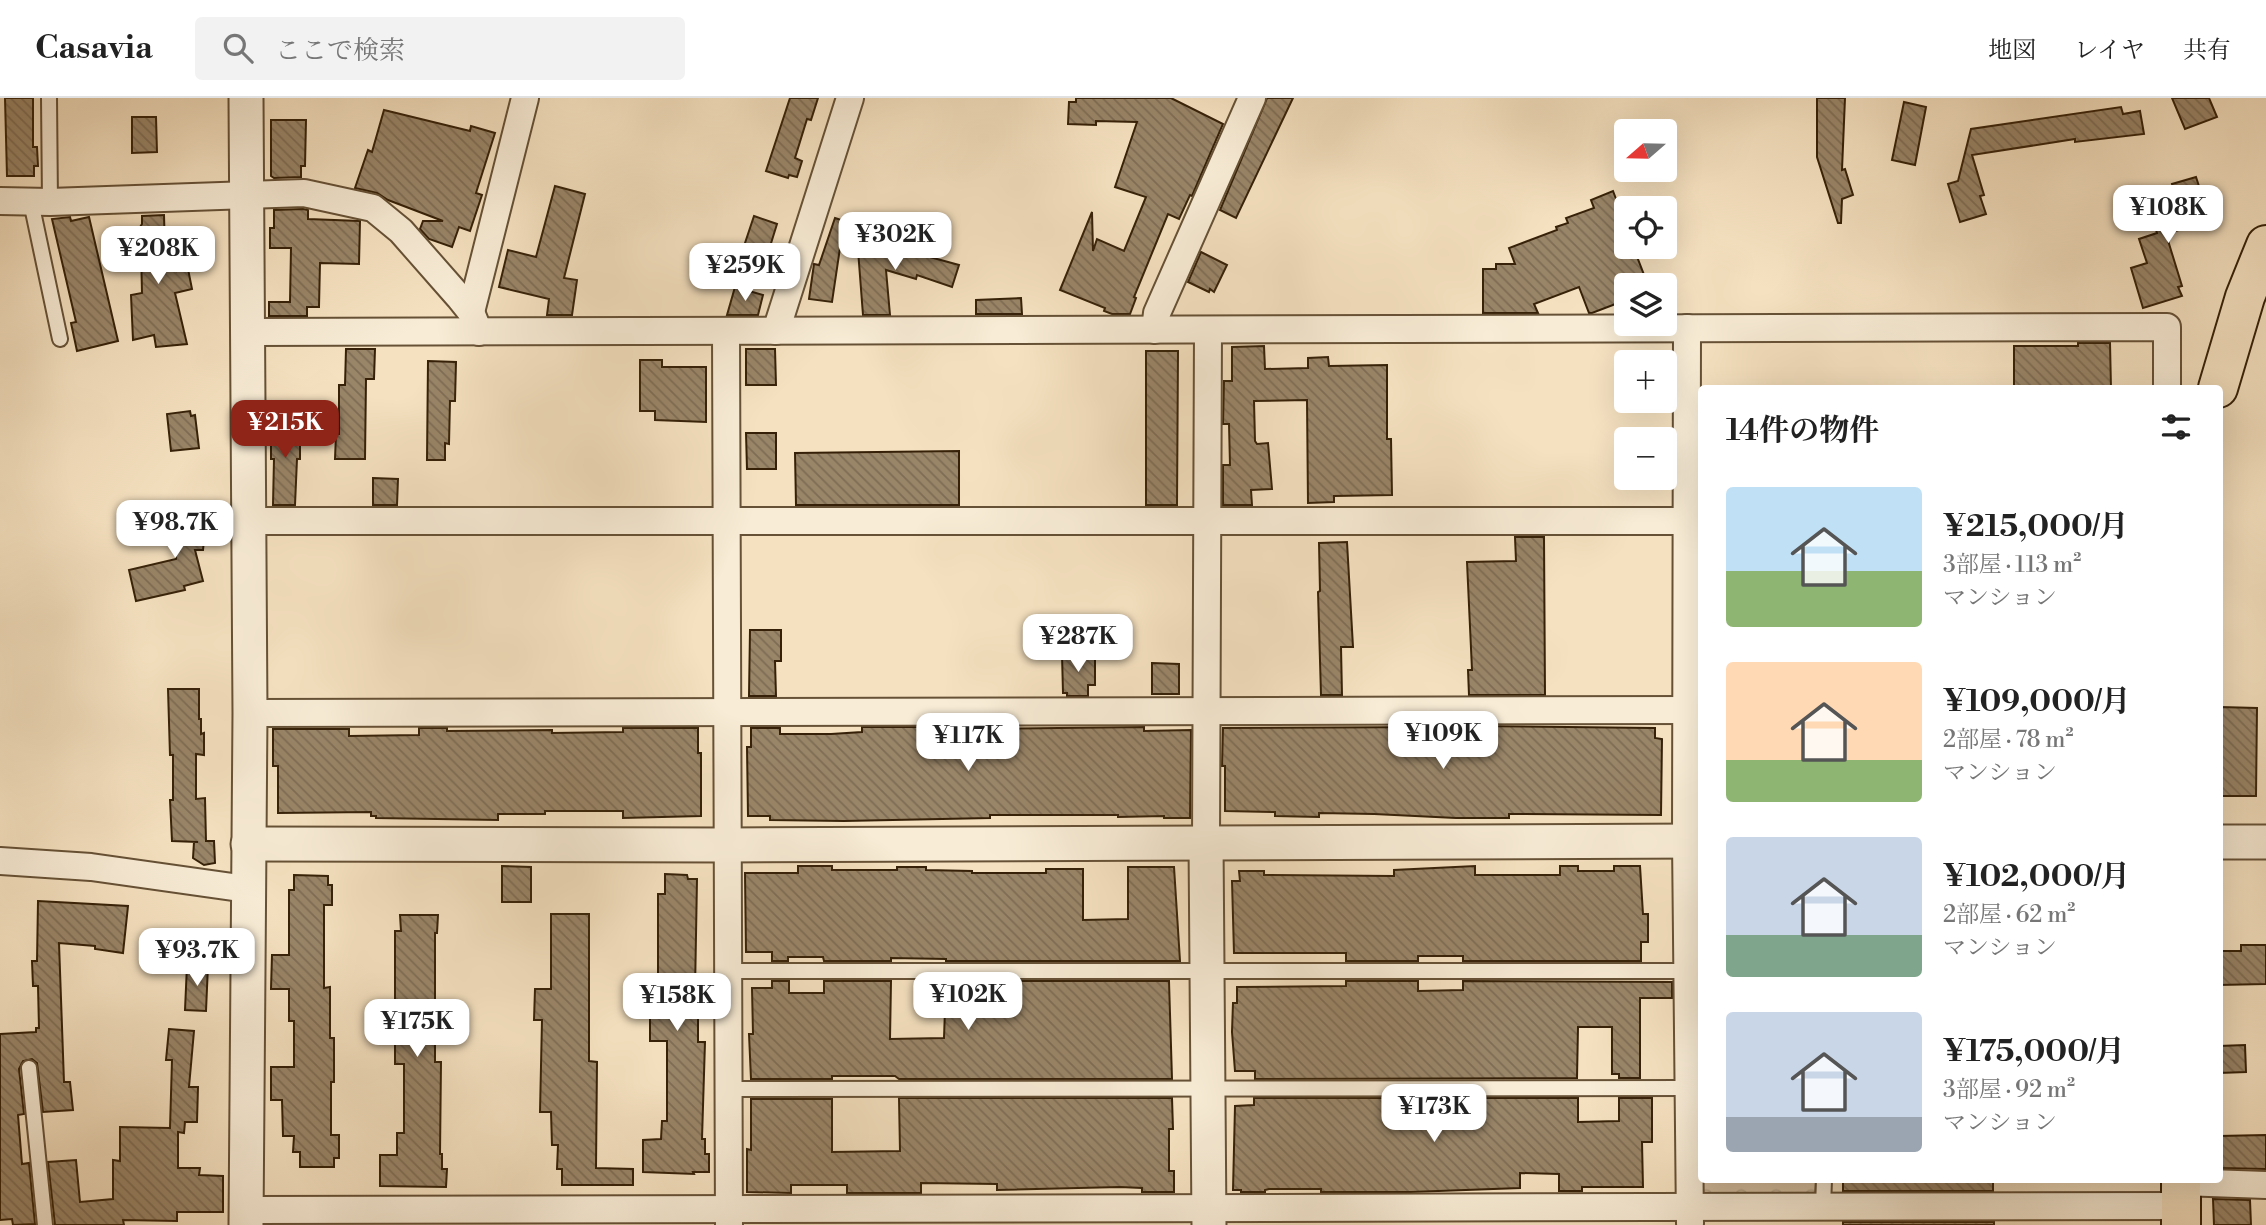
<!DOCTYPE html>
<html lang="ja">
<meta charset="utf-8">
<style>
:root{--surface:#fff;--page:#f2f2f2;--text:#222;--muted:#767676;--line:#e0e0e0;--accent:#8f2418}
body{margin:0;font-family:"Libre Bodoni","Noto Serif JP",serif;background:var(--page);color:var(--text);height:100vh;display:flex;flex-direction:column;font-size:26px;white-space:nowrap}
*{box-sizing:border-box;margin:0}
p{font-size:23px;color:var(--muted)}
.icon{flex:none;width:38px;height:38px;fill:none;stroke:currentColor;stroke-width:2;stroke-linecap:round;stroke-linejoin:round}
.map{position:relative;flex:1;overflow:hidden}
.details{position:absolute;left:1698px;top:287px;width:525px;height:798px;display:flex;flex-direction:column;background:var(--surface);border-radius:7px;box-shadow:0 7px 28px #0002}
.details>*{flex:none}
.needle{width:46px;rotate:250deg}
.buttons{position:absolute;left:1614px;top:21px;display:grid;gap:14px}
.buttons a{display:grid;place-items:center;width:63px;height:63px;border-radius:7px;background:var(--surface);box-shadow:0 7px 28px #0002;font-size:35px}
.price{position:absolute;translate:-50% -60px;padding:0 16px;border-radius:14px;background:#fff;color:#222;font-size:23px;line-height:46px;filter:drop-shadow(0 2px 4px #0008)}
.price::after{content:'';position:absolute;left:50%;top:42px;width:21px;height:16px;margin-left:-10px;background:inherit;clip-path:polygon(0 0,100% 0,50% 100%)}
.price.on{background:var(--accent);color:#fff}
ul{padding:0;list-style:none}
li{display:flex;align-items:center;gap:21px;height:175px;padding:0 28px}
li span{display:grid;place-items:center;flex:none;width:196px;height:140px;border-radius:7px;color:#555}
li>.icon{margin-inline-start:auto}
span .icon{width:84px;height:84px;fill:#fffc;stroke-width:1}
li b{font-size:30px}
h2{display:flex;justify-content:space-between;align-items:center;height:84px;padding:0 28px;font-size:30px}
header{display:flex;align-items:center;gap:42px;box-sizing:border-box;height:98px;padding:0 35px;background:var(--surface);border-bottom:2px solid var(--line)}
header strong{font-size:33px}
nav{display:flex;gap:38px;margin-inline-start:auto;font-size:24px}
.search{width:490px;height:63px;background:var(--page);display:flex;align-items:center;gap:18px;box-sizing:border-box;padding:0 24px;border-radius:7px;color:var(--muted);font-size:26px}
.map>svg:first-child{display:block}
.park{fill:url(#park-crowns);stroke:#867054;stroke-width:2}
.building{fill:url(#building-back-hatch);stroke:#362108;stroke-width:2}
.lines{fill:none;stroke-linecap:round;stroke-linejoin:round}
.service-casing{stroke:#665136;stroke-width:18}
.minor-casing{stroke:#665136;stroke-width:30}
.tertiary-casing{stroke:#665136;stroke-width:37}
.primary-casing{stroke:#362108;stroke-width:42}
.service{stroke:#f8ecd6;stroke-width:14}
.minor{stroke:#f8ecd6;stroke-width:26}
.tertiary{stroke:#f8ecd6;stroke-width:33}
.primary{stroke:#f5e1c0;stroke-width:38}
</style>
<header>
<strong>Casavia</strong>
<div class="search"><svg class="icon" aria-label="search" viewBox="0 0 24 24"><circle cx="10" cy="10" r="6"/><path d="M15 15l6 6"/></svg>ここで検索</div>
<nav><a>地図</a><a>レイヤ</a><a>共有</a></nav>
</header>
<div class="map">
<svg width="2266" height="1127" viewBox="0 0 2266 1127">
<defs>
<pattern id="park-crowns" width="20" height="18" patternUnits="userSpaceOnUse" patternTransform="scale(1.75)"><rect width="20" height="18" fill="#d5c0a1"/><path d="M2 6a3 3 0 1 1 6 0M12 15a3 3 0 1 1 6 0" fill="none" stroke="#b7a589"/></pattern>
<pattern id="building-back-hatch" width="6" height="6" patternUnits="userSpaceOnUse" patternTransform="scale(1.75)"><rect width="6" height="6" fill="#998568"/><path d="M-1 5l2 2M0 0l6 6M5-1l2 2" fill="none" stroke="#7e6c54"/></pattern>
</defs>
<rect width="100%" height="100%" fill="#f5e1c0"/>
<filter id="stains"><feTurbulence type="fractalNoise" baseFrequency=".00286" numOctaves="4"/><feColorMatrix values="0 0 0 0 .2 0 0 0 0 .09 0 0 0 0 .02 0 0 0 .5 -.17"/></filter>
<radialGradient id="worn" r=".72"><stop offset=".6" stop-color="#630" stop-opacity="0"/><stop offset="1" stop-color="#630" stop-opacity=".3"/></radialGradient>
<path class="park" d="M1701 884V1082H1816L1815 1096 1709 1101 1697 1090 1696 888Z"/>
<g class="building">
<path d="M5 0H33V49H37L38 68H34V78H7Z"/>
<path d="M790 0H818L811 22 807 21 795 60 802 63 797 79 789 77 788 80 766 73Z"/>
<path d="M1076 0H1171L1223 26 1192 98 1190 97 1179 121 1168 116 1134 199 1136 200 1130 216H1112L1104 213 1105 210 1060 192 1092 114 1093 153 1097 141 1124 153 1146 99 1115 89 1137 24 1096 23V27L1068 26 1069 4H1076Z"/>
<path d="M1267 0H1293L1236 120 1220 112Z"/>
<path d="M1817 0H1845L1842 72 1845 71 1853 97 1842 101 1841 125H1838L1817 59Z"/>
<path d="M2172 0H2209L2217 19 2185 31Z"/>
<path d="M1904 4 1926 9 1915 67 1892 62Z"/>
<path d="M2121 9 2123 16 2140 13 2144 36 2075 44V41L1972 57 1984 97 1980 98 1986 116 1960 124 1948 86 1958 83 1971 31Z"/>
<path d="M384 12 470 33 471 28 495 35 476 95 482 97 470 133 459 129 452 149 429 141 420 131 423 123H443L388 102 377 95 355 90 368 52 372 54Z"/>
<path d="M132 19H156L157 54 132 55Z"/>
<path d="M271 22H306L305 68H301V79L274 80 271 78Z"/>
<path d="M2196 79 2210 122 2166 136 2182 188 2178 189 2182 198 2143 210 2131 170 2147 165 2139 141 2157 135 2151 116 2178 107 2172 86Z"/>
<path d="M555 88 585 96 564 180 577 182 572 217H547L549 201 499 189 508 152 536 159Z"/>
<path d="M1613 93 1626 127V154L1634 151 1648 187H1626V202L1592 215H1589L1579 189 1534 206 1538 215H1483V171H1496V166H1515L1509 150 1557 132 1556 129 1568 125 1566 120 1594 110 1591 102Z"/>
<path d="M303 111 308 112V121L360 123 359 166 320 165 319 209H307V218H269V204H290L291 150H270V130H274V112Z"/>
<path d="M164 117 165 153H176L177 173 188 171 192 191 175 195 187 246 156 249 154 237 133 242 131 197 142 195 141 150 140 147H128L127 129H140L142 126V118Z"/>
<path d="M754 118 777 126 768 155 744 148Z"/>
<path d="M70 119 71 123 89 119 118 243 77 253 71 225 76 224 52 121Z"/>
<path d="M835 120 844 123 832 204 809 201 814 166 819 167Z"/>
<path d="M857 139 959 167 952 189 917 177 916 181 886 172 890 217H863Z"/>
<path d="M1201 154 1227 167 1214 194 1210 191 1209 194 1188 184Z"/>
<path d="M735 189 763 197 758 217H727Z"/>
<path d="M1021 200 1022 216H976V202Z"/>
<path d="M2078 245H2110L2111 290H2014V248H2078Z"/>
<path d="M1264 248 1265 271 1308 270V260L1328 259 1329 268 1387 267V341H1391L1392 397 1334 398V404L1308 405 1307 302 1254 303 1255 343 1257 346 1268 345 1272 391 1251 392 1252 407H1223V367H1230L1229 326H1223L1224 283H1232V249Z"/>
<path d="M346 251H375L374 281H366L365 361H335L336 336H339V287H345Z"/>
<path d="M746 251H775L776 287H746Z"/>
<path d="M1146 253H1178L1177 407H1146Z"/>
<path d="M640 262H662V269H706V324L655 322V313H640Z"/>
<path d="M428 263 456 264 455 303H450L449 346 445 345V362H427Z"/>
<path d="M190 313 191 318 195 317 199 350 171 353 167 316Z"/>
<path d="M271 322H300V361H297L295 407H273L274 361H271Z"/>
<path d="M746 335H776V371H747Z"/>
<path d="M959 353V407H796L795 355Z"/>
<path d="M373 380 398 381 397 407H373Z"/>
<path d="M178 403H184L186 412 207 413 203 452H195L203 483 184 488 185 492 136 503 129 472 176 461Z"/>
<path d="M1515 439H1544L1545 597H1469L1468 572H1472L1467 464 1516 463Z"/>
<path d="M1347 444 1353 549H1341L1342 597H1321L1318 494 1320 493 1319 445Z"/>
<path d="M750 532H781V563H775L776 598H749Z"/>
<path d="M1062 556H1095V587H1088V598H1067V595H1063Z"/>
<path d="M1152 565 1179 566V596H1152Z"/>
<path d="M168 591H199V621H201V636L204 635V657L196 656V701L205 700 206 743H214L215 765 204 767 193 760 194 744H198L172 743 170 702H173V657H170Z"/>
<path d="M2220 609 2257 610 2256 698H2219Z"/>
<path d="M1475 628 1655 630V640L1662 641 1661 717 1509 716V720H1456L1374 716 1319 715V719L1275 718V714L1225 713V668H1222L1223 630 1439 629V634H1475Z"/>
<path d="M862 629H985V631L1144 629V633L1191 632 1190 720H1164V718L1118 719V717H990V720L844 723 770 722V718H748L747 649H751V630H780V636H831L862 634Z"/>
<path d="M419 630H447V633L552 632V635L623 634V630H698V655H701V718L623 720V713H545V716H498V722L376 720V718H371V714L278 715V668H273V631H349V638L419 637Z"/>
<path d="M502 768 531 769V804H502Z"/>
<path d="M798 768H832V772H897V769H926V772L972 773V775H1046V771H1083V822L1128 821V769H1174L1180 863H946V861L891 860V863H824L823 859H788V863H772V854H746L745 775H798Z"/>
<path d="M1475 768V777H1560V768H1578V773H1614V768H1640L1643 816H1648V844H1641V863H1463V858H1418V863H1346V855H1234L1232 783H1240L1239 773H1264V777L1394 778V772Z"/>
<path d="M665 776 687 777 688 781H697L695 894H698V944H705L702 1041H705V1056H709V1074H693L694 1076 643 1074V1042L661 1041 662 1023H667V943H650V913L636 912V879L658 880V796H665Z"/>
<path d="M294 777 328 778V787H332V807H324V890L330 889V940H334V984H331V1037H339V1060H334V1069H300V1054H293L294 1038H283L282 1002H271V969H294V923H289V891H271L272 857H289V792H294Z"/>
<path d="M38 803 128 808 123 855 95 851V848L59 845 64 984H70L73 1012 43 1014 37 965 32 961 23 963 19 971 24 1016 18 1017 22 1066 29 1065 35 1126 13 1127 12 1121 0 1122V936L36 934V930H39L38 888H33L32 863H37Z"/>
<path d="M551 816H589V963L597 964 596 1070 633 1071V1087H562V1071H557L558 1047H552L551 1014H540L542 922H534L535 891H551Z"/>
<path d="M400 817H438L437 835H435V964H441L440 1056H442V1071H447L446 1089 380 1088V1057H397V1035H404V966H395V833H401Z"/>
<path d="M2241 847H2266V886L2219 887V853H2241Z"/>
<path d="M187 867H208L206 913 185 912Z"/>
<path d="M772 883H789V895H824V883H891L890 941 944 940 946 883H1169L1172 981H899L895 978H832V981H751L749 936H753L752 890H772Z"/>
<path d="M1346 883H1418V893L1463 892V883L1672 884V900H1640V980H1619V976H1612V929H1578L1577 980 1255 981V973H1235L1232 934 1233 905H1237V889L1346 888Z"/>
<path d="M169 931 194 933 189 989H198L197 1024H185L184 1035 178 1034V1070H200L199 1077 223 1078V1114H177V1123L123 1122 124 1127H55L48 1064 76 1062 80 1104 113 1101V1062L120 1063V1029L170 1030 172 962H166Z"/>
<path d="M2245 947 2246 974 2219 975V948Z"/>
<path d="M899 1000H1172L1173 1031H1169V1073H1174V1094H1142V1090L1120 1089 997 1092V1086L921 1085V1095H847V1087H791V1095L747 1094V1051L751 1052V1001H832V1054L900 1053Z"/>
<path d="M1254 1000H1578V1024L1619 1023V1000H1652V1044H1642L1643 1089H1582V1093H1559V1076L1520 1075V1090L1411 1094H1321V1091H1269L1265 1092V1094H1241V1092H1233L1235 1008 1254 1007Z"/>
<path d="M2266 1037V1071L2219 1070V1038Z"/>
<rect x="1843" y="1082" width="150" height="11"/>
<path d="M2213 1101 2250 1102 2251 1127H2214Z"/>
<rect x="1843" y="1124" width="151" height="3"/>
</g>
<g class="lines">
<defs>
<g id="service">
<path d="M49 0 50 104"/>
<path d="M31 104 60 241"/>
<path d="M728 873H1701"/>
<path d="M29 970 45 1127"/>
<path d="M728 991 1690 990"/>
<path d="M1823 1109 1824 1082"/>
</g>
<g id="minor">
<path d="M0 103 50 104 304 95 373 110 401 133 459 199 471 214 479 234"/>
<path d="M471 214 525 0"/>
<path d="M1687 230 1686 743 1690 1125"/>
<path d="M1155 232 1157 215 1252 0"/>
<path d="M726 233 729 1127"/>
<path d="M776 233 850 0"/>
<path d="M246 234 2167 229V290"/>
<path d="M247 423H1701"/>
<path d="M250 615 1701 612"/>
<path d="M1206 744 1208 232"/>
<path d="M0 763 91 769 247 791"/>
<path d="M2181 1084 2266 1087"/>
<path d="M246 1112 2181 1108"/>
</g>
<g id="tertiary">
<path d="M246 0 250 615 246 1127"/>
<path d="M1206 744 1209 1127"/>
<path d="M2219 744H2266"/>
<path d="M248 746 728 747 1701 743"/>
</g>
<g id="primary">
<path d="M2218 290 2245 199 2266 147"/>
<path d="M2181 1127V1082"/>
</g>
</defs>
<use href="#service" class="service-casing"/>
<use href="#minor" class="minor-casing"/>
<use href="#tertiary" class="tertiary-casing"/>
<use href="#primary" class="primary-casing"/>
<use href="#service" class="service"/>
<use href="#minor" class="minor"/>
<use href="#tertiary" class="tertiary"/>
<use href="#primary" class="primary"/>
</g>
<rect width="100%" height="100%" filter="url(#stains)"/>
<rect width="100%" height="100%" fill="url(#worn)"/>
</svg>
<div class="buttons">
<a><svg class="needle" viewBox="-14 -14 28 28"><path d="M0-13l5 13h-10z" fill="#e53935"/><path d="M0 13l5-13h-10z" fill="#767676"/></svg></a>
<a><svg class="icon" aria-label="locate" viewBox="0 0 24 24"><circle cx="12" cy="12" r="6"/><path d="M12 2v4M12 18v4M2 12h4M18 12h4"/></svg></a>
<a><svg class="icon" aria-label="layers" viewBox="0 0 24 24"><path d="M12 4l9 5-9 5-9-5zM3 14l9 5 9-5"/></svg></a>
<a>+</a>
<a>−</a>
</div>
<b class="price" style="left:2168px;top:147px">¥108K</b>
<b class="price" style="left:895px;top:174px">¥302K</b>
<b class="price" style="left:158px;top:188px">¥208K</b>
<b class="price" style="left:745px;top:205px">¥259K</b>
<b class="price on" style="left:285px;top:362px">¥215K</b>
<b class="price" style="left:175px;top:462px">¥98.7K</b>
<b class="price" style="left:1078px;top:576px">¥287K</b>
<b class="price" style="left:1443px;top:673px">¥109K</b>
<b class="price" style="left:968px;top:675px">¥117K</b>
<b class="price" style="left:197px;top:890px">¥93.7K</b>
<b class="price" style="left:968px;top:934px">¥102K</b>
<b class="price" style="left:677px;top:935px">¥158K</b>
<b class="price" style="left:417px;top:961px">¥175K</b>
<b class="price" style="left:1434px;top:1046px">¥173K</b>
<section class="details">
<h2>14件の物件<svg class="icon" aria-label="filters" viewBox="0 0 24 24"><path d="M4 7h16M4 17h16"/><circle cx="9" cy="7" r="2"/><circle cx="15" cy="17" r="2"/></svg></h2>
<ul>
<li><span style="background:linear-gradient(#bfe0f5 60%,#8fb573 0)"><svg class="icon" aria-label="home" viewBox="0 0 24 24"><path d="M3 11l9-7 9 7M6 9v11h12V9"/></svg></span><div><b>¥215,000/月</b><p>3部屋 · 113 m²</p><p>マンション</p></div></li>
<li><span style="background:linear-gradient(#ffd9b3 70%,#8fb573 0)"><svg class="icon" aria-label="home" viewBox="0 0 24 24"><path d="M3 11l9-7 9 7M6 9v11h12V9"/></svg></span><div><b>¥109,000/月</b><p>2部屋 · 78 m²</p><p>マンション</p></div></li>
<li><span style="background:linear-gradient(#c9d6e8 70%,#7fa58c 0)"><svg class="icon" aria-label="home" viewBox="0 0 24 24"><path d="M3 11l9-7 9 7M6 9v11h12V9"/></svg></span><div><b>¥102,000/月</b><p>2部屋 · 62 m²</p><p>マンション</p></div></li>
<li><span style="background:linear-gradient(#c9d6e8 75%,#9aa5b1 0)"><svg class="icon" aria-label="home" viewBox="0 0 24 24"><path d="M3 11l9-7 9 7M6 9v11h12V9"/></svg></span><div><b>¥175,000/月</b><p>3部屋 · 92 m²</p><p>マンション</p></div></li>
</ul>
</section>
</div>
